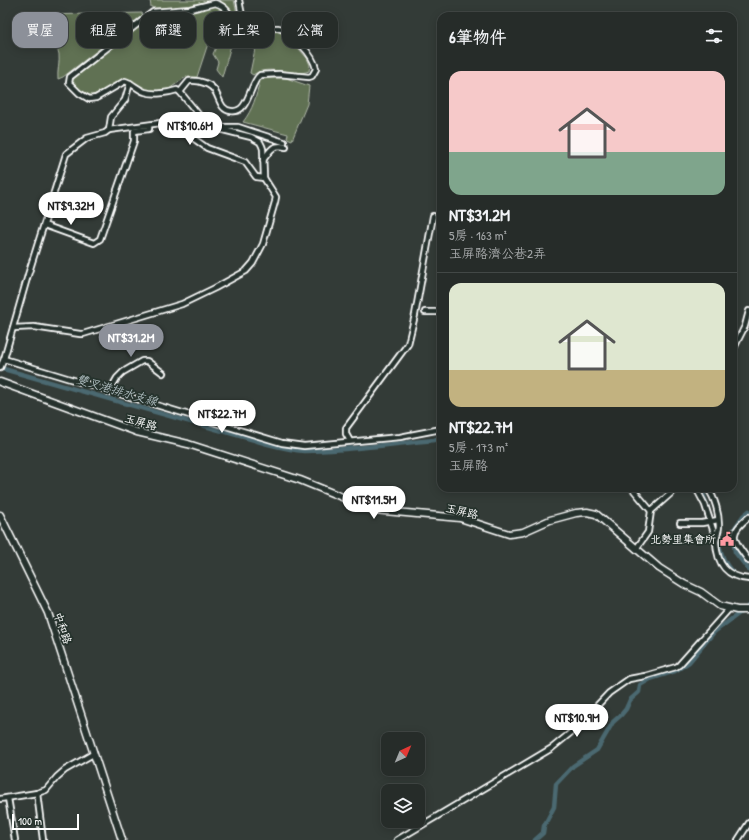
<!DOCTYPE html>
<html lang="zh-TW">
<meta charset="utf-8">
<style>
:root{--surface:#262c29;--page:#323835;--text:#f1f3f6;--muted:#a4a7a8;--line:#424846;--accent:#8c9099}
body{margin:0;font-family:"Patrick Hand","LXGW WenKai TC",sans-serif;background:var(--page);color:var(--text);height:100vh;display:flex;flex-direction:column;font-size:15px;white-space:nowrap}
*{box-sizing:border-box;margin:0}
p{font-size:13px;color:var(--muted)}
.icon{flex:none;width:22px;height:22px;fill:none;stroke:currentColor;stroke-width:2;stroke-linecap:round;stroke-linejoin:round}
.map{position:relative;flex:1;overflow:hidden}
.panel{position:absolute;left:437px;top:12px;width:300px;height:480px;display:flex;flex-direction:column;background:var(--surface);border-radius:12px;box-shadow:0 2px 10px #0003,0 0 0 1px var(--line)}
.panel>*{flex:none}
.top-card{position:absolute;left:12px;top:12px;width:365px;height:36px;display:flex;gap:8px}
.needle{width:26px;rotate:44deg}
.buttons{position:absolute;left:381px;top:732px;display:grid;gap:8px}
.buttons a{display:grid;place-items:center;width:44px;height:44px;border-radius:8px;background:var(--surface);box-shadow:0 2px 10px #0003,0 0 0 1px var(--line);font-size:20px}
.scale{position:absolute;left:12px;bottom:10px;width:67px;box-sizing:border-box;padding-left:4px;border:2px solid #fff;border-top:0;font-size:11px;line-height:14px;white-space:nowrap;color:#fff;-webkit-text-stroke:3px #26332d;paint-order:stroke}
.price{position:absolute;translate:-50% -34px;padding:0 9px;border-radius:14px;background:#fff;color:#222;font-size:13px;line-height:26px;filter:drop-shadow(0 1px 2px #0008)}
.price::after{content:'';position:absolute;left:50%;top:24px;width:12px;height:9px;margin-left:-6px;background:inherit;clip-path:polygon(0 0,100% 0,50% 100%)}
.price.active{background:var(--accent);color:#fff}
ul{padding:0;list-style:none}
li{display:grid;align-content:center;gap:8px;height:212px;padding:0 12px}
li+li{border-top:1px solid var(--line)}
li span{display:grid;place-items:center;height:124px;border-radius:12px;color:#555}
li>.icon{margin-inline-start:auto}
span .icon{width:72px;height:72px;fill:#fffc;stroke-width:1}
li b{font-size:17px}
h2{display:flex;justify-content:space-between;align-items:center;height:48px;padding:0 12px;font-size:17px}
.pill{padding:0 14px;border-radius:12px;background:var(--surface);box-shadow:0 2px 10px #0003,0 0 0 1px var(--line);font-size:14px;line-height:36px}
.pill.active{background:var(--accent);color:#fff}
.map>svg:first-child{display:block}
.green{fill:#617153;stroke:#b0b8a9}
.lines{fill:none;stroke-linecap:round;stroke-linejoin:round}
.canal{stroke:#4b6971;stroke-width:4.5}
.minor-casing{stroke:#fff;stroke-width:8}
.tertiary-casing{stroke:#fff;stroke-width:9}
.minor{stroke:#26332d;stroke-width:4.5}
.tertiary{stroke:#26332d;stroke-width:6}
.labels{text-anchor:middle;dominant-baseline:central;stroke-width:3.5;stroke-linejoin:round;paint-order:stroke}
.street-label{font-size:11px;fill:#fff;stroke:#26332d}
.poi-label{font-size:11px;fill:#fff;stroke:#26332d;text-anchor:end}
.water-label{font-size:12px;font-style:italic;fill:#aebcbf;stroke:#26332d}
</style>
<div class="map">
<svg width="749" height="840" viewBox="0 0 749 840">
<rect width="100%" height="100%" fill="#333b37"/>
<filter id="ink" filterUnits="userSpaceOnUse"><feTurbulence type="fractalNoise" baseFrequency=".025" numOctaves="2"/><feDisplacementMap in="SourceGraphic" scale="8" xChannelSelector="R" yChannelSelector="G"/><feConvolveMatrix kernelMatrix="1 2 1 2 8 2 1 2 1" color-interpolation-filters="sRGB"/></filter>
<g filter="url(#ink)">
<g class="green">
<path d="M150 0H234L237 14 240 21 234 23 231 15 213 1 188 8H155L151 7Z"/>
<path d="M212 5 220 7 197 77H186L169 89 152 91 141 88 126 79 91 96H87L71 83 70 78 153 14 191 12Z"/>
<path d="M221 8 227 17 228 27 235 31 222 77 216 69 218 62 213 54C219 40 230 25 220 10Z"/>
<path d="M142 13 143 15 63 77 58 79C57 71 60 62 59 54 56 42 47 27 39 18V15Z"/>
<path d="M259 30H276L284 32 307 58 310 65 309 71C292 78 269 63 253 75L250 73Z"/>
<path d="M272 78H286L309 86 307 104 292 140 287 138 288 134 243 122C253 109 256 97 260 81L263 79Z"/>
</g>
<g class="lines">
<g class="canal">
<path d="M0 368 268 444C280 447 292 450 304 451 347 451 391 444 434 440L441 437"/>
<path d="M701 488 708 508"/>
<path d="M749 511 743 516 732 532 735 552 749 570"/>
<path d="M717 538C721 551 723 565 735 574"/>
<path d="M535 840 543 833 544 826 554 807 556 784 573 766 597 750 613 722 621 715 626 709 630 700 639 692 640 685 650 679 675 671 689 662 714 632 749 606"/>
</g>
<defs>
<g id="minor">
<path d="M180 92 189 81C198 80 212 83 216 93 220 100 221 110 231 111 249 114 249 84 260 75L279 74 309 77 312 76 316 69C314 56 291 30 278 28 268 27 256 32 248 26 241 20 241 8 239 0"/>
<path d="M213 124 224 127H238L284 142"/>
<path d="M109 130 168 122 179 128 207 148 245 162 256 177 264 178"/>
<path d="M263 160C271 150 272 144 286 147"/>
<path d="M44 225 94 243 100 239 134 141V131L149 129V125"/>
<path d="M425 312H441"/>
<path d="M13 328 34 327 80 334H83L182 304 215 288 246 271 253 263 263 244 275 202 276 197 264 178 263 149 262 146 260 142 251 137 215 128 211 126 203 120 180 92 177 90C168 93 154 95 145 92 137 89 132 83 125 81L96 98 89 99 79 93 69 83 70 77 153 12 190 9 215 3C226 6 232 15 233 26L238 27 245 23"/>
<path d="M733 350 745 326 749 311"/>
<path d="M4 359 28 275 66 154 87 138 105 133 109 130 111 117 125 100 130 83"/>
<path d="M0 368 4 359 282 443 304 446 400 437 441 429"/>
<path d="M109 392 117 378 123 372 142 361H147L163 373"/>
<path d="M350 441 346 434V428L408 344 415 315 433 216"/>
<path d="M632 488 651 511 648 532 636 549"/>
<path d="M696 488 705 505 716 539"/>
<path d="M707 488C715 497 719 514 719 526 719 531 716 536 716 542 717 564 726 577 749 579"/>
<path d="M651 511 677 488"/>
<path d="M749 517C726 535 734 540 749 561"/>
<path d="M680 523H702L718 520"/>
<path d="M37 793 43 840"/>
<path d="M8 798 15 840"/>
<path d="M0 799 37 793 46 790 57 777 65 770 93 754"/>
<path d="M397 840 552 748 574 730 609 693 629 679 645 676 676 667 679 665 729 609"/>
<path d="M738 840 749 823"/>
</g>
<g id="tertiary">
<path d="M0 382 137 432 188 444 300 480 374 510 460 518 509 534 523 532 550 520 576 513 587 512 596 514 659 568 684 584 701 592 720 606 737 610H749"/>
<path d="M0 515 48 613 122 840"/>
</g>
</defs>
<use href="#minor" class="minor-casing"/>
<use href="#tertiary" class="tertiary-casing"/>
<use href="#minor" class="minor"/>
<use href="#tertiary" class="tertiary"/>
</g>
</g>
<defs>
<symbol id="civic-bare" viewBox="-9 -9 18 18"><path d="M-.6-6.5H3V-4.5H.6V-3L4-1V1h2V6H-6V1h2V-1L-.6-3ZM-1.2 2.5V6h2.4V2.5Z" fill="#ff9aa2" stroke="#26332d" stroke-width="2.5" paint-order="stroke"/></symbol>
</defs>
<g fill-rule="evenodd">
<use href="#civic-bare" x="717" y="529" width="20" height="20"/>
</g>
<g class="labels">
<g class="street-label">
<text transform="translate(141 422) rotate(16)">玉屏路</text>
<text transform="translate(462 511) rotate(13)">玉屏路</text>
<text transform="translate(63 628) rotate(71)">中和路</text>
</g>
<g class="poi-label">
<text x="716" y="539">北勢里集會所</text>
</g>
<g class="water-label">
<text transform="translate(117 390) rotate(16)">雙叉港排水支線</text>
</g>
</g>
</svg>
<div class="buttons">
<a><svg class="needle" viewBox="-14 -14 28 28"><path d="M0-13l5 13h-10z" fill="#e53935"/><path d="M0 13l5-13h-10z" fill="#a4a7a8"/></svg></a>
<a><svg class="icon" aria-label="layers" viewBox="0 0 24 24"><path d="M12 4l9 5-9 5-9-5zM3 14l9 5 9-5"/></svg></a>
</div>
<div class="scale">100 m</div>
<b class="price" style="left:190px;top:146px">NT$10.6M</b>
<b class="price" style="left:71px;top:226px">NT$9.32M</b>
<b class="price active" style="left:131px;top:358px">NT$31.2M</b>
<b class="price" style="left:222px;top:434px">NT$22.7M</b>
<b class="price" style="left:374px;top:520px">NT$11.5M</b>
<b class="price" style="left:577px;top:738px">NT$10.9M</b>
<div class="top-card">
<a class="pill active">買屋</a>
<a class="pill">租屋</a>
<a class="pill">篩選</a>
<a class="pill">新上架</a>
<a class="pill">公寓</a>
</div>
<section class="panel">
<h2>6筆物件<svg class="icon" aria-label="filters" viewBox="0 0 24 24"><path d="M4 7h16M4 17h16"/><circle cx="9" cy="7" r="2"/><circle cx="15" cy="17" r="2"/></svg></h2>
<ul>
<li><span style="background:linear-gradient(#f6c9c9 65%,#7fa58c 0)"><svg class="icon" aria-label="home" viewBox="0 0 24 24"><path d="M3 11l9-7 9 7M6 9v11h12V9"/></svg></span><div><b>NT$31.2M</b><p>5房 · 163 m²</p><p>玉屏路濟公巷2弄</p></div></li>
<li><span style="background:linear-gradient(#dfe7d0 70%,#c2b280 0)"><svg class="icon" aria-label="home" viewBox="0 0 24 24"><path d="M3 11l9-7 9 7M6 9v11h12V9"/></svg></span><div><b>NT$22.7M</b><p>5房 · 173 m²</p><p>玉屏路</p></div></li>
</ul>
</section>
</div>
